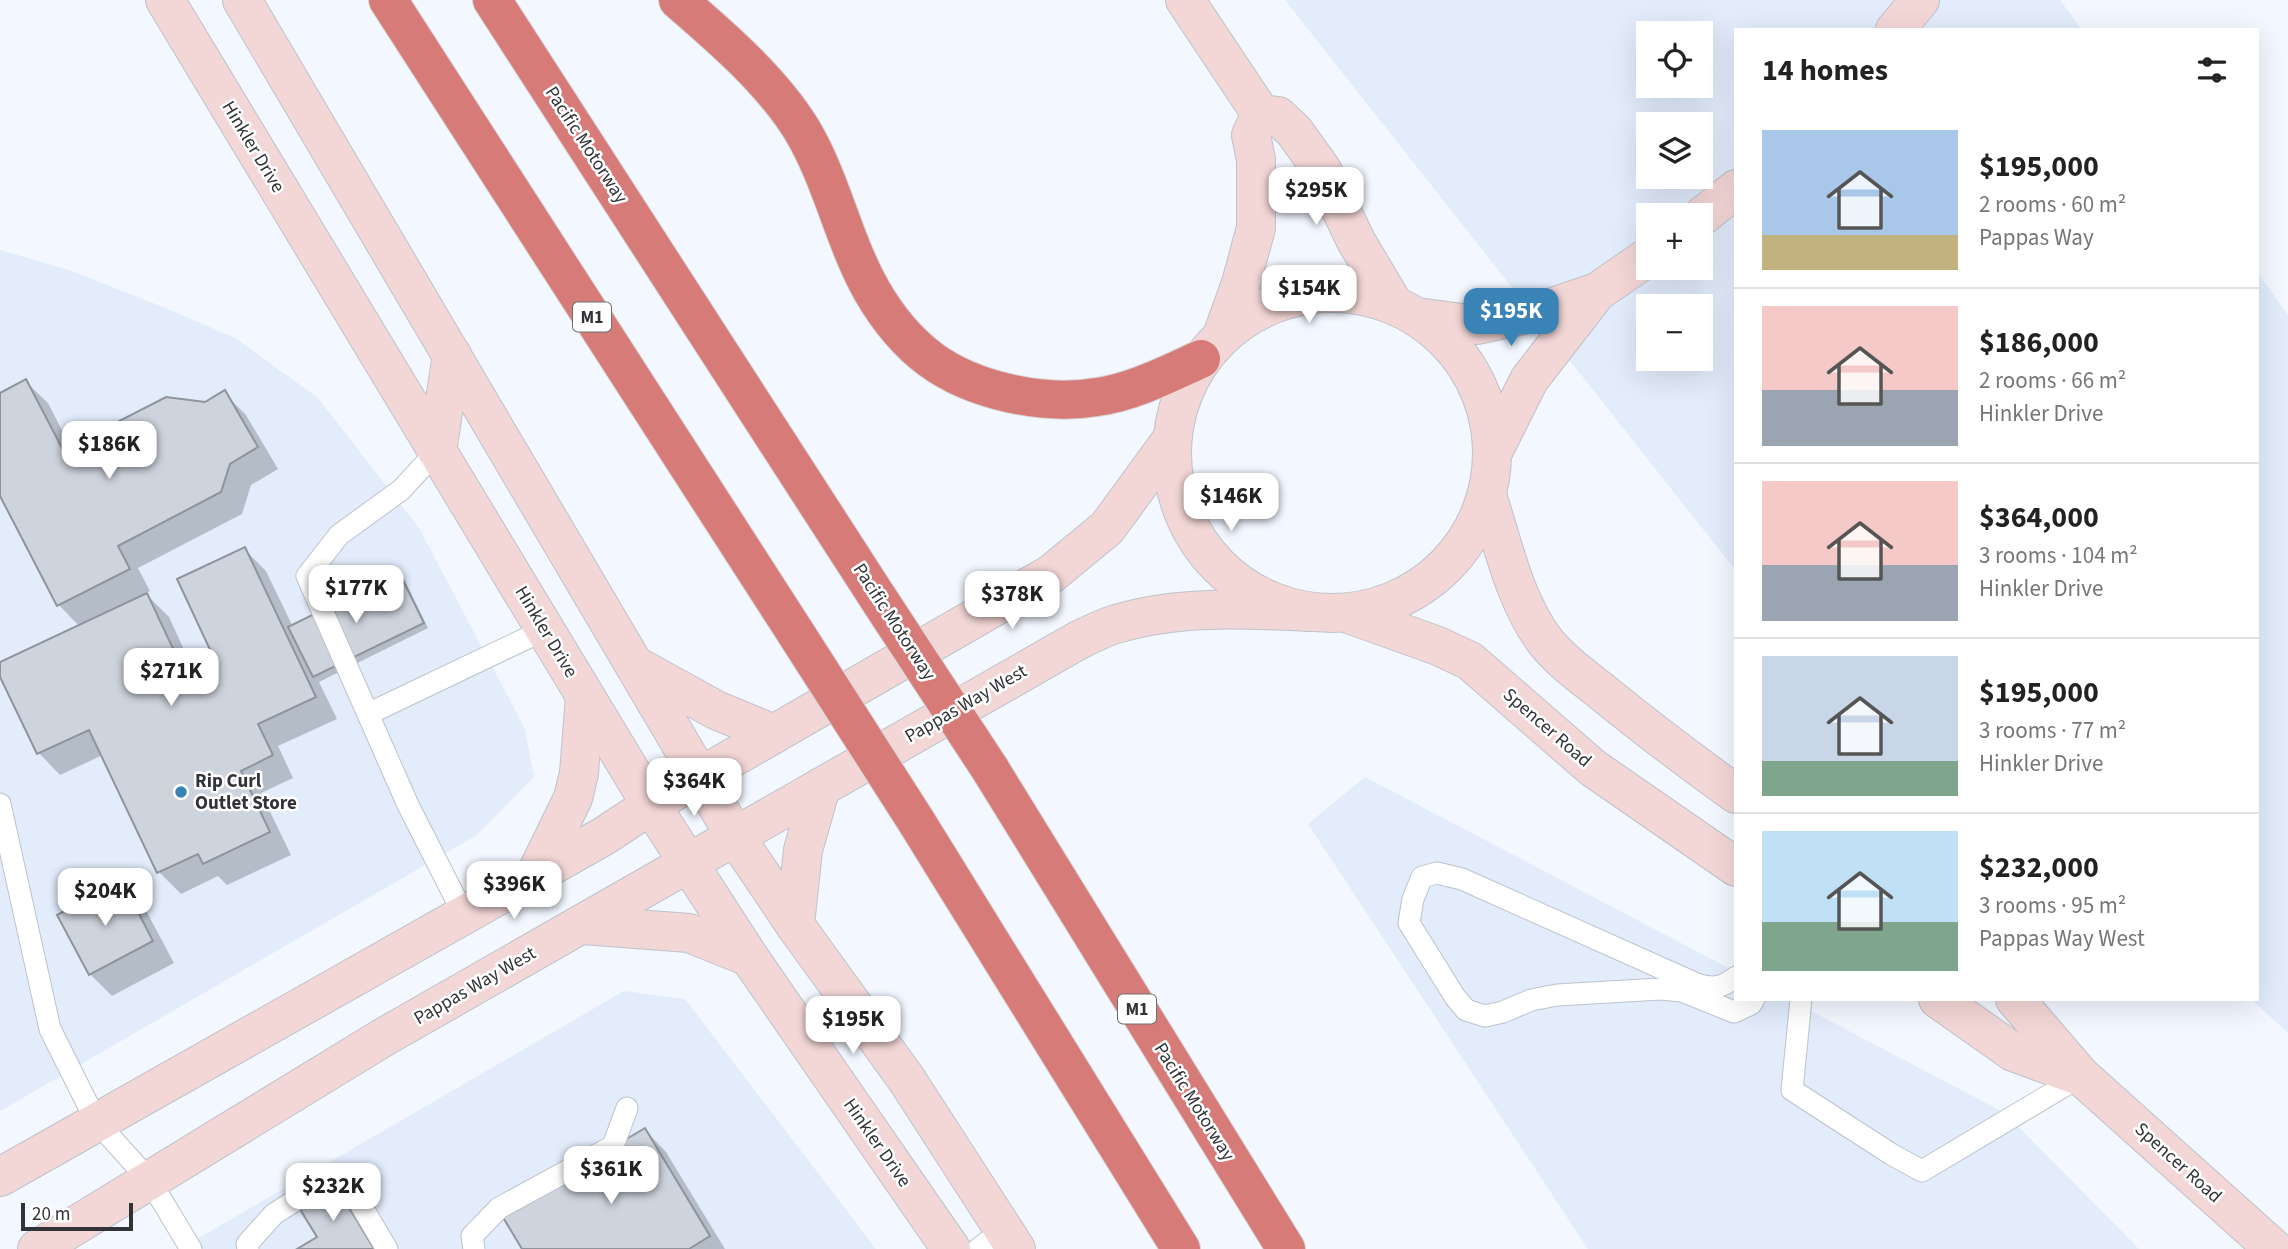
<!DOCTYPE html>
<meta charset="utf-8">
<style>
:root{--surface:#fff;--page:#f2f2f2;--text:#222;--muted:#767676;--line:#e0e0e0;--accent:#3983b7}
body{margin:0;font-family:"Source Sans 3",sans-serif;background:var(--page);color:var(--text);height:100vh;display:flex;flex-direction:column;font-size:26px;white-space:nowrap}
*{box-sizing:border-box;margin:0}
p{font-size:23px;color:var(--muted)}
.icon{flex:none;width:38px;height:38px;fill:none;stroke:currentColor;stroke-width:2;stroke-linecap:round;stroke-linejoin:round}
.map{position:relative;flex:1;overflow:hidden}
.details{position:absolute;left:1734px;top:28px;width:525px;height:973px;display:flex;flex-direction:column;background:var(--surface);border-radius:0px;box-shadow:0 7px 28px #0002}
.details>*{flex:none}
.controls{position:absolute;left:1636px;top:21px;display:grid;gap:14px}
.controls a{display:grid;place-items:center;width:77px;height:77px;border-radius:0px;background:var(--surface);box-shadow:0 7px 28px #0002;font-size:35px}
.scale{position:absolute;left:21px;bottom:18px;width:112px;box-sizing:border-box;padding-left:7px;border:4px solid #313337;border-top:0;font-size:19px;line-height:24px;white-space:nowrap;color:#313337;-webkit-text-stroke:5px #fff;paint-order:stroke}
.price{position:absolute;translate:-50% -60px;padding:0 16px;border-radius:14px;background:#fff;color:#222;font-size:23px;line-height:46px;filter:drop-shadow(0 2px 4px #0008)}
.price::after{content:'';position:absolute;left:50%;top:42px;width:21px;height:16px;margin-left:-10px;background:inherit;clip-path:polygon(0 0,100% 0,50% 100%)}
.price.current{background:var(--accent);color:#fff}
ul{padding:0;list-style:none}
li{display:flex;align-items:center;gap:21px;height:175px;padding:0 28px}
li+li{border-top:2px solid var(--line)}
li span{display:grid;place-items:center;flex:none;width:196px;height:140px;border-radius:0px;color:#555}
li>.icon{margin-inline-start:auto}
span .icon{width:84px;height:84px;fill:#fffc;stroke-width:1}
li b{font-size:30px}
h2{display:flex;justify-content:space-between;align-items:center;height:84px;padding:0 28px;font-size:30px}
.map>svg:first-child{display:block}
.built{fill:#e2ecfb;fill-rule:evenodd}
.shadow{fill:#0003}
.building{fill:#ced4dd;stroke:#8f949c;stroke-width:2}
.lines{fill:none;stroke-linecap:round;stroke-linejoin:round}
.lane-casing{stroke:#bdc2cb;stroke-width:23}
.secondary-casing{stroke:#bdc2cb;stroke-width:40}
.highway-casing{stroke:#d6d6d7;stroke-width:40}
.lane{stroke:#fff;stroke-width:21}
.secondary{stroke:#f3d7d6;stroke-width:38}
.highway{stroke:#d77b78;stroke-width:38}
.highway-bridge-casing{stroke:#d6d6d7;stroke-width:40;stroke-linecap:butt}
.highway-bridge{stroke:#d77b78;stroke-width:38}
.poi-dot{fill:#3983b7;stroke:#fff;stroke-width:2.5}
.labels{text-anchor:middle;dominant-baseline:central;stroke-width:5;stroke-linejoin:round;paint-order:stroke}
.shield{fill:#fff;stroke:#6f7073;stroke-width:2}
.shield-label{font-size:18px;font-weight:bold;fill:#313337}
.street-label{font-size:19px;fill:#313337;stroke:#fff}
.poi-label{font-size:19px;font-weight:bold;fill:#313337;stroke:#fff;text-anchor:start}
</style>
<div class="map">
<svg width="2288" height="1249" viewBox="0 0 2288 1249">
<rect width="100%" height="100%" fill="#f3f7ff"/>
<g class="built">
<path d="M1285 0H2060L2082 30H1736V571ZM1648 33H1701V86H1648ZM1648 124H1701V177H1648ZM1648 215H1701V268H1648ZM1648 306H1701V359H1648Z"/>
<path d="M0 250 69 270 168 309 237 339 318 398 419 528 525 729 534 777 477 835 0 1111Z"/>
<path d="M2258 273 2288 315V1033L2251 999H2258Z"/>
<path d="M1365 777 1736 972V999H1788L2005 1113 2139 1249H1588L1308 824Z"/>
<path d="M624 991 685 999 876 1249H180Z"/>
</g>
<g class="shadow">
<path d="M26 382 48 403 71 448 205 404 224 393 246 415 278 469 251 485 242 514 138 568 150 591 145 593 169 617 192 667 215 657 244 549 266 571 293 627 398 574 404 579 428 628 319 682 337 719 278 746 293 778 261 793 291 855 227 885 218 876 181 894 159 872 103 755 60 775 39 753 0 673V664L80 627 59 605 0 493V395Z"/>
<path d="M121 884 143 905 174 963 112 996 90 974Z"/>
<path d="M645 1130 666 1152 725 1249H525Z"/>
<path d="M334 1186 351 1203 379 1249H300L319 1238Z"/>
</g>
<g class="building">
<path d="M26 379 63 450 166 397 205 402 225 390 258 447 230 464 221 492 118 546 130 569 57 606 0 496V393Z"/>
<path d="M245 547 316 697 258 724 273 755 241 771 270 832 203 864 198 854 157 873 89 730 37 754 0 677V662L147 593 183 670 213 656 177 579Z"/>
<path d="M399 572 424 623 313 677 288 627Z"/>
<path d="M122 881 153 941 89 975 57 915Z"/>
<path d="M645 1128 710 1236 689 1249H522L501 1214Z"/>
<path d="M335 1184 374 1249H297L317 1237 298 1206Z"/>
</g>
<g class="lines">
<defs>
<g id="lane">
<path d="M437 451 401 490 339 535 307 576 408 805 464 915"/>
<path d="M368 714 544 630"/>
<path d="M0 804 50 1029 96 1121 150 1181 191 1249"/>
<path d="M1736 977C1722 987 1716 989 1699 985L1462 879 1437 873 1422 877 1413 899 1409 923 1455 997 1466 1010 1485 1016 1503 1012 1531 1000 1557 995 1660 989 1682 991 1734 1012 1751 1004 1754 999"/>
<path d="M1801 999 1792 1090 1891 1154 1922 1171 2081 1076"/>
<path d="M248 1249 247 1244 274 1214 329 1179 345 1178 387 1249"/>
<path d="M474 1249 472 1236 499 1208 613 1146 627 1108"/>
<path d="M978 1249 1005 1229"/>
</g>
<g id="secondary">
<path d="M165 0 651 805 749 957 951 1249"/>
<path d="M242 0 735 836 795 925 907 1080 1016 1249"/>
<path d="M1185 0 1261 114 1278 116 1294 131 1322 170 1356 241 1394 305"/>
<path d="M1895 30 1920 0"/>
<path d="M1701 217 1736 189"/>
<circle cx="1332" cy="453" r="160"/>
<path d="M1417 317 1477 325 1541 311 1597 292 1648 257"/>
<path d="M1222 336 1241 283 1256 228V160L1251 135 1261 114"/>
<path d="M1494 450 1529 380 1597 292"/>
<path d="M437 451 452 355"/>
<path d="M1488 498C1503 545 1515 601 1545 641 1560 660 1582 676 1601 691 1645 727 1690 761 1736 794"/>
<path d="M1346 613 1438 646 1470 661 1593 768 1736 867"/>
<path d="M638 667 716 710 774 734"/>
<path d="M536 874 573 798 579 773 585 696"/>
<path d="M583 925 689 933 749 957"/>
<path d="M795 925 803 850 821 787"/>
<path d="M1938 999 2013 1052 2079 1076"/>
<path d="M2015 999 2081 1076 2274 1249"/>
<path d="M0 1177 604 836 651 805 1051 574 1107 528 1172 439"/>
<path d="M37 1249 384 1037 1077 641C1089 635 1103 628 1116 624 1179 605 1244 609 1309 612"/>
</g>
<g id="highway">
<path d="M388 0 797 635"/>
<path d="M492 0 878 598"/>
<path d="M678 0C721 37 772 81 802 130 832 180 843 240 872 291 887 317 906 341 930 359 973 391 1044 406 1097 397 1133 392 1168 374 1201 359"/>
<path d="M990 769 1286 1249"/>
<path d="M916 821 1181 1249"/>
</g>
</defs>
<use href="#lane" class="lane-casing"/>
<use href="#secondary" class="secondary-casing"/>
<use href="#highway" class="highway-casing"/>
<use href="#lane" class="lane"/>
<use href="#secondary" class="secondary"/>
<use href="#highway" class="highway"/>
<defs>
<g id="highway-bridge">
<path d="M878 598 990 769"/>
<path d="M797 635 916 821"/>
</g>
</defs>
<use href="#highway-bridge" class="highway-bridge-casing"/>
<use href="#highway-bridge" class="highway-bridge"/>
</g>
<circle class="poi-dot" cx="181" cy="792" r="7"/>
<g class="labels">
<g class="shield">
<rect x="573" y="302.5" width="38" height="29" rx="5"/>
<rect x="1118" y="994.5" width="38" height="29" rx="5"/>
</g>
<g class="shield-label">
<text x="592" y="317">M1</text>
<text x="1137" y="1009">M1</text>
</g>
<g class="street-label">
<text transform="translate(586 145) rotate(57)">Pacific Motorway</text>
<text transform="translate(253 147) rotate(59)">Hinkler Drive</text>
<text transform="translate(894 622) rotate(57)">Pacific Motorway</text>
<text transform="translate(546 632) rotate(59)">Hinkler Drive</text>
<text transform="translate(966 704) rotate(-30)">Pappas Way West</text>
<text transform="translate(1547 728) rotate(41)">Spencer Road</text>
<text transform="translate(475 986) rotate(-30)">Pappas Way West</text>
<text transform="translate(1194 1102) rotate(58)">Pacific Motorway</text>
<text transform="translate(877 1143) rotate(55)">Hinkler Drive</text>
<text transform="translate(2178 1163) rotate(42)">Spencer Road</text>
</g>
<g class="poi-label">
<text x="195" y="781">Rip Curl<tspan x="195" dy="22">Outlet Store</tspan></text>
</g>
</g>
</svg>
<div class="controls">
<a><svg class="icon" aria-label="locate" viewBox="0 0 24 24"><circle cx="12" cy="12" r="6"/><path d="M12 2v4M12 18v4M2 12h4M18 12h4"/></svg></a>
<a><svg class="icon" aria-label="layers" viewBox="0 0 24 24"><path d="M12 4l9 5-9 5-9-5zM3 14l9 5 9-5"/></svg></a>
<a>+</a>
<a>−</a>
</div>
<div class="scale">20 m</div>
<b class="price" style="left:1316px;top:227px">$295K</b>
<b class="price" style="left:1309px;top:325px">$154K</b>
<b class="price current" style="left:1511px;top:348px">$195K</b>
<b class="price" style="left:109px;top:481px">$186K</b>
<b class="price" style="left:1231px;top:533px">$146K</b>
<b class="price" style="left:356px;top:625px">$177K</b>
<b class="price" style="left:1012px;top:631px">$378K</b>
<b class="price" style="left:171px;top:708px">$271K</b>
<b class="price" style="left:694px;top:818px">$364K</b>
<b class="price" style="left:514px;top:921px">$396K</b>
<b class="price" style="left:105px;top:928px">$204K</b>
<b class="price" style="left:853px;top:1056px">$195K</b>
<b class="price" style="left:611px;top:1206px">$361K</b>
<b class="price" style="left:333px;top:1223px">$232K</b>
<section class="details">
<h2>14 homes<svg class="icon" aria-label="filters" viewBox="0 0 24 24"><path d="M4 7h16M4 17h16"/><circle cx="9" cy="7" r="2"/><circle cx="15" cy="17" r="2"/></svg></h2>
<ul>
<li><span style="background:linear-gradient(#a9c7e8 75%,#c2b280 0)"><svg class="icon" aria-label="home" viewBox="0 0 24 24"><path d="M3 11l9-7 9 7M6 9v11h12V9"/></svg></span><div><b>$195,000</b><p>2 rooms · 60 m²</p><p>Pappas Way</p></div></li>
<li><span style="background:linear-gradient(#f6c9c9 60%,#9aa5b1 0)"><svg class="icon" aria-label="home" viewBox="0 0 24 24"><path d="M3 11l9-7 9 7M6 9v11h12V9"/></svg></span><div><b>$186,000</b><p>2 rooms · 66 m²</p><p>Hinkler Drive</p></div></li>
<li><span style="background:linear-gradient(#f6c9c9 60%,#9aa5b1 0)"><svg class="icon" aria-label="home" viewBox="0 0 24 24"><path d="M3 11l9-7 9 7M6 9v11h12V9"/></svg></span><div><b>$364,000</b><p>3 rooms · 104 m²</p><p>Hinkler Drive</p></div></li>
<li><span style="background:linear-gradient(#c9d6e8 75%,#7fa58c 0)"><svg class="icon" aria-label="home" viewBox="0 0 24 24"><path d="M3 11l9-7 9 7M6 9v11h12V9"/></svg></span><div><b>$195,000</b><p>3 rooms · 77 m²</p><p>Hinkler Drive</p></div></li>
<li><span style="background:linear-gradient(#bfe0f5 65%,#7fa58c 0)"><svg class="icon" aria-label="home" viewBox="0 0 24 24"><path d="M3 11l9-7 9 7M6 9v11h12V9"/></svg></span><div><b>$232,000</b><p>3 rooms · 95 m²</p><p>Pappas Way West</p></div></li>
</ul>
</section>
</div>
